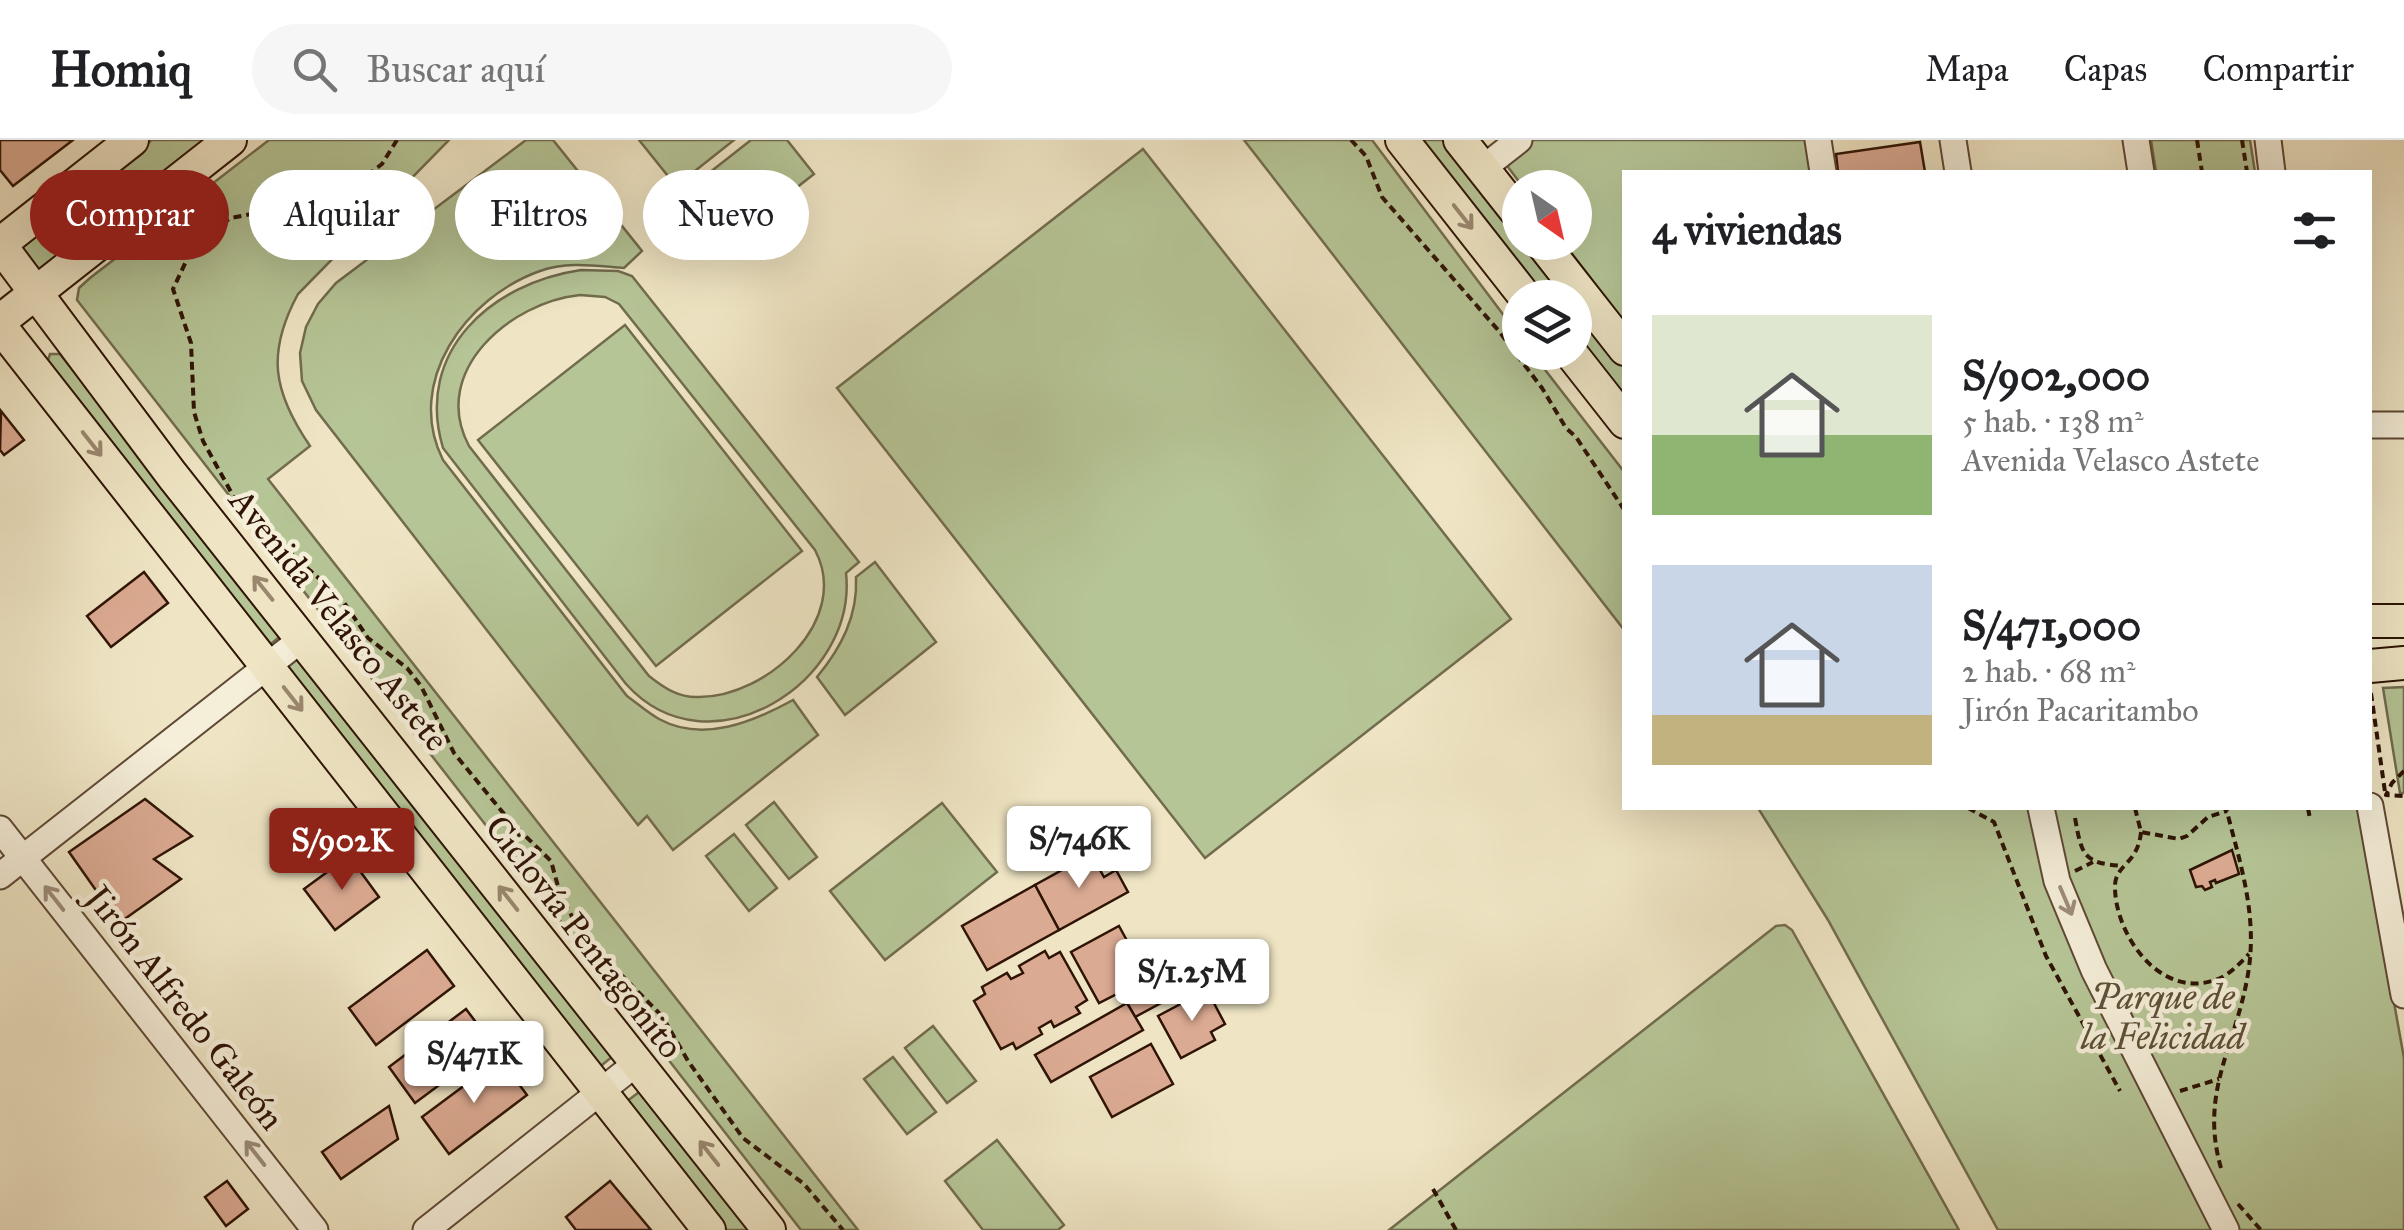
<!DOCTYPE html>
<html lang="es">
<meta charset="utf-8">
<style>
:root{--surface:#fff;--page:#f6f6f6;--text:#202124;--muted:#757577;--line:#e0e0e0;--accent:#8f2418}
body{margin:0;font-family:"IM FELL Great Primer",serif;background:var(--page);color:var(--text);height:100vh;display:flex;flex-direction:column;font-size:38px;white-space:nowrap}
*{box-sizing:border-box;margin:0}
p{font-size:32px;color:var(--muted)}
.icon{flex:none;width:55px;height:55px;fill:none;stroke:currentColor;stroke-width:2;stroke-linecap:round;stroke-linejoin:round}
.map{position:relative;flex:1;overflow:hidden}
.drawer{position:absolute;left:1622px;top:30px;width:750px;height:640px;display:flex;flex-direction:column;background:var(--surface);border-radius:0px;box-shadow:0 10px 40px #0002}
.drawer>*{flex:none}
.hud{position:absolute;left:30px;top:30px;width:950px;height:90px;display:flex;gap:20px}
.needle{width:65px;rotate:146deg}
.tools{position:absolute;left:1502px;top:30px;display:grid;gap:20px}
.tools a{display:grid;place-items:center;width:90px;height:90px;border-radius:50%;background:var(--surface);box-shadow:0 10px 40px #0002;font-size:50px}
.price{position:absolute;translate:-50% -85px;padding:0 22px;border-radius:10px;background:#fff;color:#222;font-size:32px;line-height:65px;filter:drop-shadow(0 2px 5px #0008)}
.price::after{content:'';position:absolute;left:50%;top:60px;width:30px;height:22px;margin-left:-15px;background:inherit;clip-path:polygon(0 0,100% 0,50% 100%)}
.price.selected{background:var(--accent);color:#fff}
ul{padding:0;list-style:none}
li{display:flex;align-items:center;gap:30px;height:250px;padding:0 30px}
li span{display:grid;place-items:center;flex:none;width:280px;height:200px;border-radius:0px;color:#555}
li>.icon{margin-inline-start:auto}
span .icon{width:120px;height:120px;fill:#fffc;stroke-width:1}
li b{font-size:42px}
h2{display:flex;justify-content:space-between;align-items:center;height:120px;padding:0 30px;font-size:42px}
.tag{padding:0 35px;border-radius:45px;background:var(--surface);box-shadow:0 10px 40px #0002;font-size:35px;line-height:90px}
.tag.selected{background:var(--accent);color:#fff}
header{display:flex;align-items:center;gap:60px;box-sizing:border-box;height:140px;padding:0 50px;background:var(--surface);border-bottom:2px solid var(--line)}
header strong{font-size:48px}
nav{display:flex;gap:55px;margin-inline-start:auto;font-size:35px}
.search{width:700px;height:90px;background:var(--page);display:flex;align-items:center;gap:25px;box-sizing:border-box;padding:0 35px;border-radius:55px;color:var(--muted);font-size:38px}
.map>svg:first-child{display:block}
.green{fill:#b6c596;stroke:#726c4e;stroke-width:2.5;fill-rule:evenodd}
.building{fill:#dbaa92;stroke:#2f1405;stroke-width:2.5}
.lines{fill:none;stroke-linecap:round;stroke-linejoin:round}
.minor-casing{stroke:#5f4835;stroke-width:29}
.major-casing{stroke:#2f1405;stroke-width:36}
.path{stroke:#2f1405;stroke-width:4;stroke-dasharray:8 5;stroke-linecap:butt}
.minor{stroke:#f5eed9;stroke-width:25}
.major{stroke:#efe5c4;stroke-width:32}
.oneway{stroke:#99876e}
.oneway2{stroke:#9c8c7a}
.labels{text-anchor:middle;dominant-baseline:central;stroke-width:9;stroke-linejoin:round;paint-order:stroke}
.street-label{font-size:35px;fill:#2f1405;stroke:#f5eed9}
.park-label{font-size:35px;font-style:italic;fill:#5e5238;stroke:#f5eed9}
</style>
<header>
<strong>Homiq</strong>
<div class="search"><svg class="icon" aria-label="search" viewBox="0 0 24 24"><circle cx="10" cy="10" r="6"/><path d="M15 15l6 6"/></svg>Buscar aquí</div>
<nav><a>Mapa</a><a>Capas</a><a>Compartir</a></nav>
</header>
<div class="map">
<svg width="2404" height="1090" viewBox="0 0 2404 1090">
<rect width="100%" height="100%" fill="#efe5c4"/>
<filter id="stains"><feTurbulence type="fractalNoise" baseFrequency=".002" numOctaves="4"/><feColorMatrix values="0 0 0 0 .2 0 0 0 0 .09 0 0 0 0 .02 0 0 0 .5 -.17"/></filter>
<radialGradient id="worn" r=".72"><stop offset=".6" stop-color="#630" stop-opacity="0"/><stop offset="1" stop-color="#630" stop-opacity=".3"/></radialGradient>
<g class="green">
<path d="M152 0H218L40 136 15 104Z"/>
<path d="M269 0H449L298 154C266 213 273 252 310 306L268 339 858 1090H801L77 160 79 148 90 138Z"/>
<path d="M526 0H553L642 111 624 128C596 126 567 121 540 131 466 157 404 242 443 320L627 556C638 564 648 573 659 579 703 603 753 582 793 560L818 595 673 710 647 676 638 685 316 270 302 241 300 213 306 187 318 164 336 143Z"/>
<path d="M639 0H734L676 46Z"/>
<path d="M751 0H787L814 34 722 106 681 55Z"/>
<path d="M1244 0H1372L1520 197V212L1532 213 1625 333V491Z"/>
<path d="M1420 0H1449L1520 92V102L1528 103 1570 157H1543Z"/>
<path d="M1533 0H1809L1814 32H1625V184L1564 103 1575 102V48L1523 47 1505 23Z"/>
<path d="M2151 0H2250L2255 32H2156Z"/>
<path d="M1143 9 1511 479 1205 718 837 248Z"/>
<path d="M581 130 618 131 632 136 859 422 846 433C858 543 709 636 626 544L443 308C414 211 492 143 581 130ZM580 155 605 157 619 164 815 410C852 480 767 557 699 557 679 558 664 548 649 536L469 306C429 231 511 162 580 155Z"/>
<path d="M1575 164 1625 229V263L1575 199Z"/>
<path d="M625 185 802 411 656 526 478 300Z"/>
<path d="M50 214H60L282 495 268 506 46 226Z"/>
<path d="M875 422 936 502 845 575 817 537C841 508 858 476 856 437Z"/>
<path d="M305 511 619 911 596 930 282 529Z"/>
<path d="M2404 547V653H2400L2383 548Z"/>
<path d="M774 662 817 717 789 739 746 685Z"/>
<path d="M942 663 997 732 885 820 830 751Z"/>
<path d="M1758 668H2359L2404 918V1090H1998L1828 780Z"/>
<path d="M734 694 777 748 749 771 706 716Z"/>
<path d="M1785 785 1792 790 1959 1090H1389L1776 786Z"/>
<path d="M933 886 976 941 947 963 905 908Z"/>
<path d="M893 917 936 972 907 994 864 939Z"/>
<path d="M647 946 757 1090H721L622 965Z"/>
<path d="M997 1000 1064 1085 1058 1090H983L945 1041Z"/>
</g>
<g class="building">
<path d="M0 0H73L13 46 0 30Z"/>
<path d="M1920 2 1925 32H1838L1836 14Z"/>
<path d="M1 271 24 300 4 315 0 310Z"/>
<path d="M144 432 168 463 111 507 87 476Z"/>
<path d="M145 659 192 696 154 719 181 739 119 783 69 712Z"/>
<path d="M2232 710 2239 734 2216 743 2215 740 2210 742 2212 747 2205 750 2202 746 2196 747 2190 730Z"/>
<path d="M1091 714 1104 737 1116 730 1128 752 1059 790 1035 745Z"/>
<path d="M349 716 379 757 335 790 304 749Z"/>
<path d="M1035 745 1059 790 987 830 962 786Z"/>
<path d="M1119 786 1161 863 1135 877 1121 852 1099 863 1071 812Z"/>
<path d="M427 810 454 846 376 905 349 868Z"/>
<path d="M1045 811 1049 818 1060 812 1087 860 1076 867 1080 873 1054 887 1051 881 1039 888 1042 894 1016 909 1013 903 1001 909 974 861 985 854 982 847 1007 833 1011 839 1023 833 1019 826Z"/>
<path d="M1207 850 1225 884 1211 892 1215 900 1181 918 1158 876Z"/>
<path d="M1127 863 1143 890 1051 942 1035 915Z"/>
<path d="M466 869 493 905 415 963 389 927Z"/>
<path d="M1151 904 1173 944 1112 977 1090 937Z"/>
<path d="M500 919 527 955 449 1014 422 977Z"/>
<path d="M389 966 398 999 341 1039 322 1012Z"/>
<path d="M227 1041 248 1069 226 1086 205 1057Z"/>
<path d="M610 1041 651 1090H576L566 1077Z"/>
</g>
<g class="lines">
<defs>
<g id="minor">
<path d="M1818 0 1823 32"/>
<path d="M1953 0 1958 32"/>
<path d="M2136 0 2141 32"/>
<path d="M2268 0 2272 32"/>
<path d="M1482 29 1519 0"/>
<path d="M2370 285H2404"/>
<path d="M2370 666 2404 855"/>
<path d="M2041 668 2057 741 2094 830 2226 1090"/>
<path d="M0 689 315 1090"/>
<path d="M0 736 303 498"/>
<path d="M426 1090 638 922"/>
</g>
<g id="major">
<path d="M1402 0 1526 158"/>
<path d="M1460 0 1520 76"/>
<path d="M1541 102 1625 209"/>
<path d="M0 104 132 0"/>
<path d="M0 105 172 335 769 1090"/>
<path d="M0 181 230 0"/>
<path d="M0 186 709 1090"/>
<path d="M1570 212 1625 282"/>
<path d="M2370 481H2404"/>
<path d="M2370 526 2404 523"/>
</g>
</defs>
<use href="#minor" class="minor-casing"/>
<use href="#major" class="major-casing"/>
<g class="path">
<path d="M397 0 382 24 339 57 231 78 197 98 173 149 191 203 194 272 203 301 236 361 271 389 288 411 341 458 368 498 407 528 421 546 454 613 509 680 551 721 559 750 580 793 662 876 688 921 743 998 804 1044 843 1090"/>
<path d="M1351 0 1366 16 1382 57 1498 190 1542 248 1566 288 1576 297 1625 371"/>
<path d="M2197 0 2202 32"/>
<path d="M2242 0 2247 32"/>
<path d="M2371 553 2385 652"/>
<path d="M2404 631 2392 643 2386 655 2404 656"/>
<path d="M1968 668 1994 682 2046 816 2120 951"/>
<path d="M2135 668 2141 692 2179 699 2187 696 2208 677 2227 671"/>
<path d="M2308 668 2310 679"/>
<path d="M2075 678C2082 716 2083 723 2123 726"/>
<path d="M2141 692C2138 724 2116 724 2115 745 2114 793 2158 857 2212 841 2228 837 2238 825 2249 814"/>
<path d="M2075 731 2093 722"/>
<path d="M2180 951 2219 939"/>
<path d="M2221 1028C2199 952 2236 906 2248 834 2258 775 2240 723 2226 668"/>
<path d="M1433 1049 1456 1090"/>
<path d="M2238 1064 2261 1090"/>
</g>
<use href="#minor" class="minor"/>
<use href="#major" class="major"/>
</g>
<defs><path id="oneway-shaft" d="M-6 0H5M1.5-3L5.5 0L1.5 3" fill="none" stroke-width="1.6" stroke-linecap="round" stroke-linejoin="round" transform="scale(2.5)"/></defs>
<g class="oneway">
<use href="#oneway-shaft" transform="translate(1463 77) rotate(52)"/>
<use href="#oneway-shaft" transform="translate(92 304) rotate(52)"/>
<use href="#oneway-shaft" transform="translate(263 448) rotate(-129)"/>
<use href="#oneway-shaft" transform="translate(293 559) rotate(52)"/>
<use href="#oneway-shaft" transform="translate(508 758) rotate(-128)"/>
<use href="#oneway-shaft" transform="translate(709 1013) rotate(-128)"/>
</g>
<g class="oneway2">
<use href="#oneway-shaft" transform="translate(54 758) rotate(-128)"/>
<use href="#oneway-shaft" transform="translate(2066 761) rotate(67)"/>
<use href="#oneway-shaft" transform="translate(255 1013) rotate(-128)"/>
</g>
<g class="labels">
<g class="street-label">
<text transform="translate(339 480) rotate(51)">Avenida Velasco Astete</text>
<text transform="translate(584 797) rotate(52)">Ciclovía Pentagonito</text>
<text transform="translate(185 868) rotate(52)">Jirón Alfredo Galeón</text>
</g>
<g class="park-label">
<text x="2163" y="857">Parque de<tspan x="2163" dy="40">la Felicidad</tspan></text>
</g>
</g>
<rect width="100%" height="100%" filter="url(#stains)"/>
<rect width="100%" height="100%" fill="url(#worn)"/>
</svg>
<div class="tools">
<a><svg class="needle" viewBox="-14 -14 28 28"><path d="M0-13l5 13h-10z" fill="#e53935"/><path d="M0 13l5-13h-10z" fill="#757577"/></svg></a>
<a><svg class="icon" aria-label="layers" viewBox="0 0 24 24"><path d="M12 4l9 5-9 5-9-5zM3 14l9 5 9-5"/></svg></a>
</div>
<b class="price" style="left:1079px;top:751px">S/746K</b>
<b class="price selected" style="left:342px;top:753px">S/902K</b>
<b class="price" style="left:1192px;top:884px">S/1.25M</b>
<b class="price" style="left:474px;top:966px">S/471K</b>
<div class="hud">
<a class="tag selected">Comprar</a>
<a class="tag">Alquilar</a>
<a class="tag">Filtros</a>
<a class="tag">Nuevo</a>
</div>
<section class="drawer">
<h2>4 viviendas<svg class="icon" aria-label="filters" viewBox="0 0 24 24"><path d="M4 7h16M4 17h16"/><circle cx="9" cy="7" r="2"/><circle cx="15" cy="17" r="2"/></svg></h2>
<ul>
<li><span style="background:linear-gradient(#dfe7d0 60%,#8fb573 0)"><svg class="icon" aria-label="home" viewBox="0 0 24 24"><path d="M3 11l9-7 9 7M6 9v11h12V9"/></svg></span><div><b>S/902,000</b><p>5 hab. · 138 m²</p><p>Avenida Velasco Astete</p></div></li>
<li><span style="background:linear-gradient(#c9d6e8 75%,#c2b280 0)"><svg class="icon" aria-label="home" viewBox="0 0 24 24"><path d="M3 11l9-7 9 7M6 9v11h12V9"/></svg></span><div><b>S/471,000</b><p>2 hab. · 68 m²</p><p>Jirón Pacaritambo</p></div></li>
</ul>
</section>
</div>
